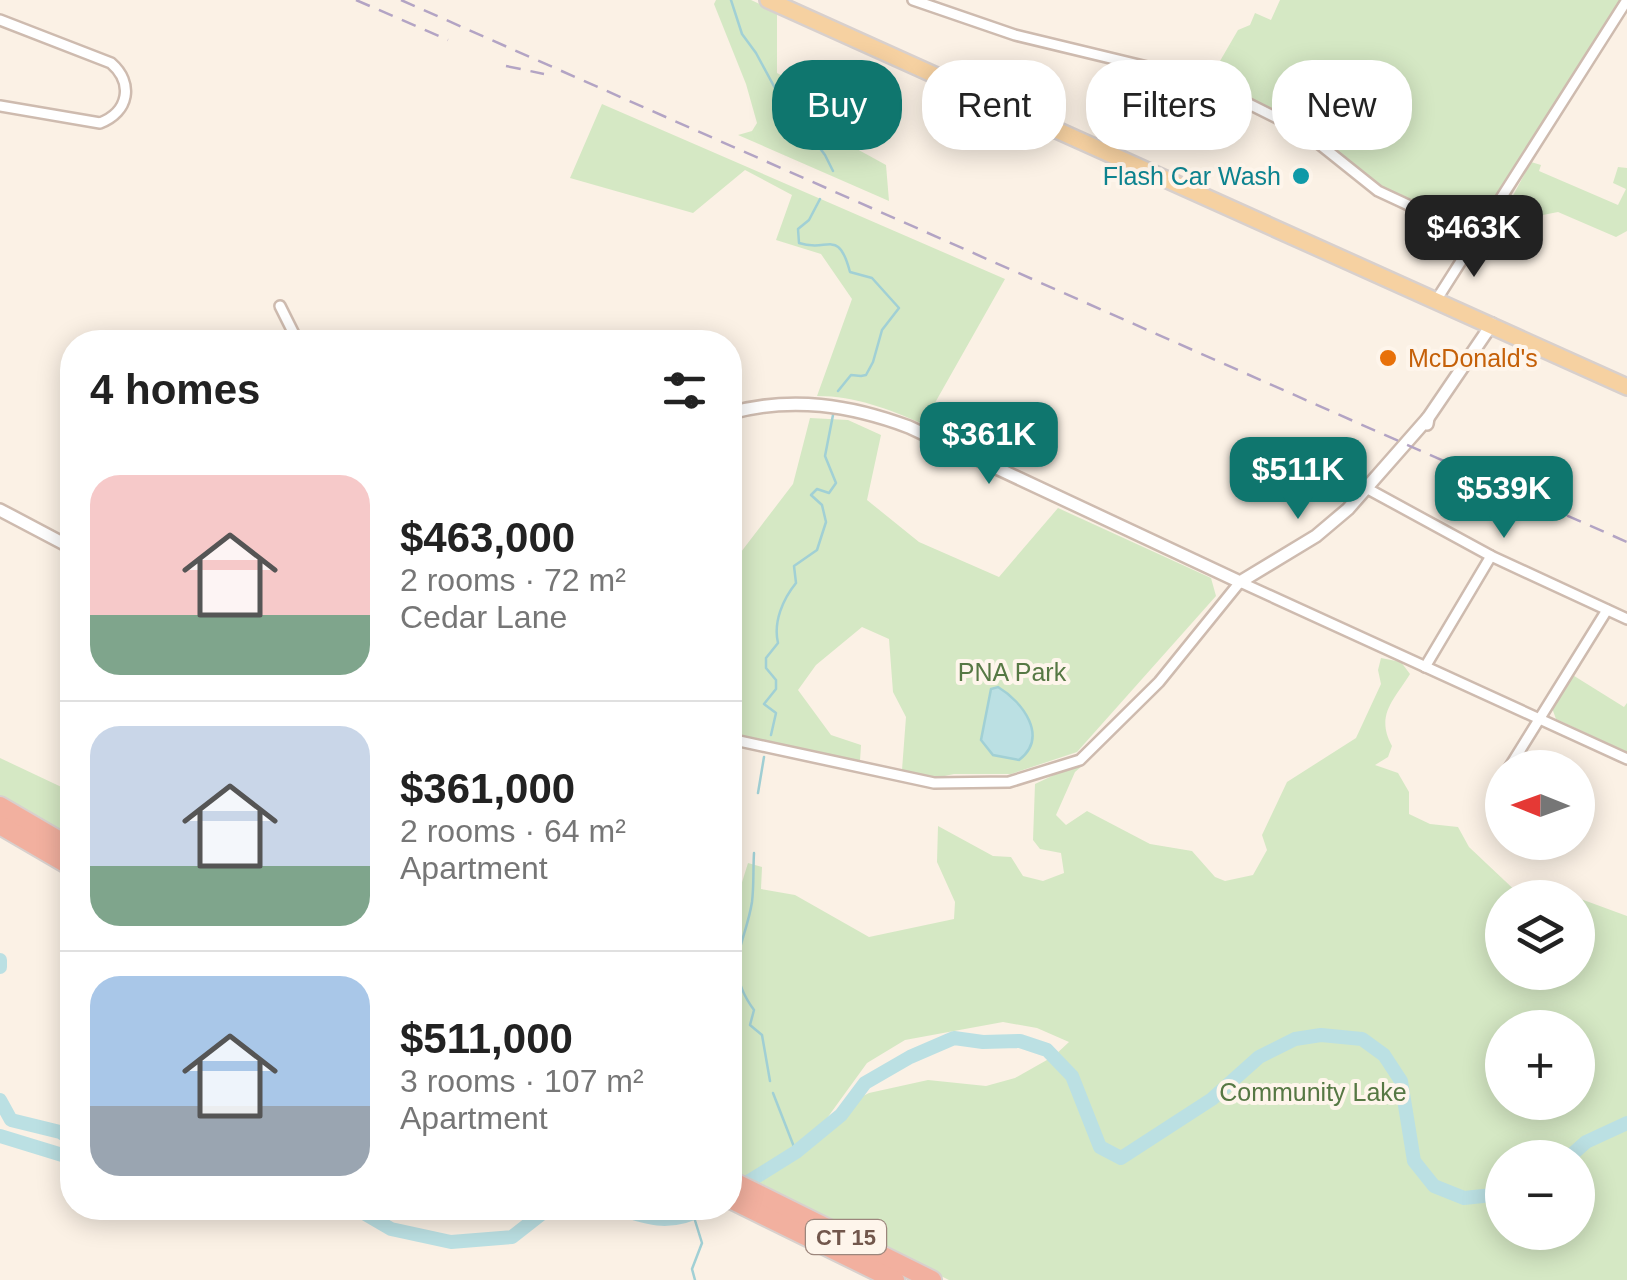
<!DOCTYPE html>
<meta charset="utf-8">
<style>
:root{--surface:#fff;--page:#f6f6f6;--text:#222;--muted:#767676;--line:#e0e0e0;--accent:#0f766e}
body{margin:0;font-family:Arial,sans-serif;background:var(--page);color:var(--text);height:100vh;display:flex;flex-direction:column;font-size:38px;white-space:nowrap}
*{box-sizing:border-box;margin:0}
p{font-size:32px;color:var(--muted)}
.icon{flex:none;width:55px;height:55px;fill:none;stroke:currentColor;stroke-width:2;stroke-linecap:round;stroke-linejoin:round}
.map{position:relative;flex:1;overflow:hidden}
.drawer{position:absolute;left:60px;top:330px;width:682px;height:890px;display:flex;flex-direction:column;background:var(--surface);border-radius:40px;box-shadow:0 5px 25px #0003}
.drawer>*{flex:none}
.hud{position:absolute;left:772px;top:60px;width:702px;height:90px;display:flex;gap:20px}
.needle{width:65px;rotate:271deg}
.buttons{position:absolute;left:1485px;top:750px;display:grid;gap:20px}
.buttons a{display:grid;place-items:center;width:110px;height:110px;border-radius:50%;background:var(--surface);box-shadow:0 5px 25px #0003;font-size:50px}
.price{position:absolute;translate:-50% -85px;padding:0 22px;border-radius:20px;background:var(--accent);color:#fff;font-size:32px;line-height:65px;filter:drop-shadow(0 2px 5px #0008)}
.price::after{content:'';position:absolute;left:50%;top:60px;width:30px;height:22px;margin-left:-15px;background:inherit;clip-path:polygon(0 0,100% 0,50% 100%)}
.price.current{background:#222;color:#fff}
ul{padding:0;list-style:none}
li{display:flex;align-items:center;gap:30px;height:250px;padding:0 30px}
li+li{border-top:2px solid var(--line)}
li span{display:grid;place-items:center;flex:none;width:280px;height:200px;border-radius:30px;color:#555}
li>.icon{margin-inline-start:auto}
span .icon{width:120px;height:120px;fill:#fffc;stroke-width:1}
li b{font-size:42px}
h2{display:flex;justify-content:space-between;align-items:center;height:120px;padding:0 30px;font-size:42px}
.pill{padding:0 35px;border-radius:40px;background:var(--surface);box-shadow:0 5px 25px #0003;font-size:35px;line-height:90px}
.pill.current{background:var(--accent);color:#fff}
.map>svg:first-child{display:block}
.green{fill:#d5e8c4;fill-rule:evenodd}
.water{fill:#bbe0e3;stroke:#a1d0d5;stroke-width:2.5}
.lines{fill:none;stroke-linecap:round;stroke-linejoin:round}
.stream{stroke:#a1d0d5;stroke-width:2.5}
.river{stroke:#bbe0e3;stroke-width:14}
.minor-casing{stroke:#cebbaf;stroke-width:14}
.tertiary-casing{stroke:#cebbaf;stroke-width:16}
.primary-casing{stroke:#d8d0cd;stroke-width:20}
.motorway-casing{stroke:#d8d0cd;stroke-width:22}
.minor{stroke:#fff;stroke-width:9}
.tertiary{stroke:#fff;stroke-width:11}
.primary{stroke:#f6d1a1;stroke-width:15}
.motorway{stroke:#f2b09f;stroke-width:18}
.rail{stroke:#b3a4c4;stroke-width:2.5;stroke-dasharray:15 10;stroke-linecap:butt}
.culture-dot{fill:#0f9aa8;stroke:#fef5eb;stroke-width:4}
.food-dot{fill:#e8710a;stroke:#fef5eb;stroke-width:4}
.labels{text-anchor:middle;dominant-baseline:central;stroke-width:8;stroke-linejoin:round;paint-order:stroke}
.shield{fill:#fef5eb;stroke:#9c867c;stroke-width:2.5}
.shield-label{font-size:22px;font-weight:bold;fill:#72574c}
.culture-label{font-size:25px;fill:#0d838f;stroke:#fef5eb;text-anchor:end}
.food-label{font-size:25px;fill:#c56008;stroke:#fef5eb;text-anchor:start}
.park-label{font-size:25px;fill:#567844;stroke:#fef5eb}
</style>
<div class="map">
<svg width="1627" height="1280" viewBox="0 0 1627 1280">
<rect width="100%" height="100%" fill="#fbf1e5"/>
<g class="green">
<path d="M716 0H751L777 12V73L825 98 843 118 846 143 886 165 889 201 738 135 752 131 757 123 746 84 714 4Z"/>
<path d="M1280 0H1625L1475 231 1379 185 1335 149 1241 92 1209 80 1238 30 1250 25 1255 13 1271 20Z"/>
<path d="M602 104 1005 279 923 424C888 409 856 396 817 396L852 299 821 254 776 240 792 195 745 170 693 213 570 178Z"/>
<path d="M1531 162 1541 165 1539 171 1618 205 1626 189 1613 183 1618 167 1627 168V231L1616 237 1558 212 1523 219 1511 244 1501 241 1493 233Z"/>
<path d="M810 418 848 420 881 435 867 500 919 542 999 577 1058 508 1211 578 1216 596 1077 752 1011 774H954L935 778 902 770 906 717 893 692 889 639 862 627 816 665 798 690 831 735 861 745 860 761 730 734V558L741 552 793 484Z"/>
<path d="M1381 658 1401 662 1410 674C1394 700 1375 715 1392 746L1388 757 1375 765 1398 773 1409 792V814L1430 824 1458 827 1469 847 1522 897 1502 898V972H1578V898L1627 916V1280H949L730 1172V921L748 863 762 867 761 889 795 895 869 937 954 919 955 902 937 862 938 826 993 856 1011 857 1023 876 1043 881 1064 873 1061 853 1040 849 1033 840 1035 784 1073 766H1082L1075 772 1056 815 1066 825 1087 811 1150 844 1192 851 1215 877 1225 881 1253 875 1267 850 1262 835 1287 782 1356 738 1381 684 1378 670ZM1003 1022 1037 1028 1069 1042 1054 1056 1015 1078 986 1086 928 1080 869 1093 843 1106 817 1132 867 1063 905 1040ZM1502 1028H1578V1102H1502ZM1502 1158H1578V1232H1502Z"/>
<path d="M1571 674 1624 707 1627 703V752L1556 719 1552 708Z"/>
<path d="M0 758 72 792V838L0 796Z"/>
</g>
<path class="water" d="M998 687C1023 702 1049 737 1019 760L993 755 981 740 991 689Z"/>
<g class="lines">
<g class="stream">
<path d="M731 0 742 34 756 53 789 114 808 143 819 147 825 155 833 171"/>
<path d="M820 199 809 220 798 229 799 243C828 253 838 227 850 272L872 278 899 308 882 330 873 362 866 375 861 376 851 375 838 391"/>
<path d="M771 735 776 713 764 704 776 689V680L766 668V658L778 643C773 622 783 599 796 583L794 566 817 550 826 522 822 505 811 495 817 489 829 493 836 483 825 456 833 415"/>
<path d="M758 793 764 757"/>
<path d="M754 853C753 869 754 886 752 902 745 946 722 966 754 1010L750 1025 762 1035 770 1081"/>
<path d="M773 1093 796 1152"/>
<path d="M693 1214 702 1243 692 1269 695 1280"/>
</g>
<g class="river">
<path d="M0 960V967"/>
<path d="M0 1100 11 1120 60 1132 72 1139"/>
<path d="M0 1136 72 1158"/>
<path d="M1568 1158 1586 1142 1627 1123"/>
<path d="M735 1190 796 1152 841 1115 865 1083 910 1057 954 1038 983 1042 1020 1041 1047 1050 1072 1076 1100 1147 1121 1158 1212 1099 1259 1057 1295 1039 1321 1035 1362 1039 1384 1055 1401 1081 1414 1161 1434 1186 1464 1198 1502 1194"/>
<path d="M355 1208 391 1229 451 1242 512 1237 549 1208"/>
<path d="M618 1208C651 1220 672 1225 705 1208"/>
</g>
<defs>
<g id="minor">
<path d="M913 0 1015 35 1164 71 1237 98 1303 131 1378 191 1477 237"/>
<path d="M0 20 111 63C134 83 129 112 100 123L0 106"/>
<path d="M1437 299 1627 0"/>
<path d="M280 306 298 342"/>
<path d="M1368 489 1491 556 1627 619"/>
<path d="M1425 667 1491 556"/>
<path d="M730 739 934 783 1009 782 1080 760 1159 682 1240 582 1627 759"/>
<path d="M1509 768 1607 610"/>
<path d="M1500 782 1502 778"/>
</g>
<g id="tertiary">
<path d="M730 413C792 396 850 405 909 427L1240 582 1316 536 1348 509 1428 418"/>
<path d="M1427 424 1428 418 1492 324"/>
<path d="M0 510 72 548"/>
</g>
<path id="primary" d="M768 0 1627 387"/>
<g id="motorway">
<path d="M0 806 72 848"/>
<path d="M0 825 72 867"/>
<path d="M730 1180 932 1280"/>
<path d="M730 1199 895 1280"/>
</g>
</defs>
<use href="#minor" class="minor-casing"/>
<use href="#tertiary" class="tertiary-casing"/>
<use href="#primary" class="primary-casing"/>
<use href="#motorway" class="motorway-casing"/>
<use href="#minor" class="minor"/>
<use href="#tertiary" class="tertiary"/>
<use href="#primary" class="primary"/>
<use href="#motorway" class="motorway"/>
<g class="rail">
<path d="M356 0 448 40"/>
<path d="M401 0 1627 542"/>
<path d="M506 66 544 74"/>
</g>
</g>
<circle class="culture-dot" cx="1301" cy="176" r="10"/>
<circle class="food-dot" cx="1388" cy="358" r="10"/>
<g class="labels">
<rect class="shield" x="806" y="1220" width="80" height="34" rx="8"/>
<g class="shield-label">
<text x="846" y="1237">CT 15</text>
</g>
<g class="culture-label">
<text x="1281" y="176">Flash Car Wash</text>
</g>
<g class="food-label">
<text x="1408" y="358">McDonald's</text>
</g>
<g class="park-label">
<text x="1012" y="672">PNA Park</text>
<text x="1313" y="1092">Community Lake</text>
</g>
</g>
</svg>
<div class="buttons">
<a><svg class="needle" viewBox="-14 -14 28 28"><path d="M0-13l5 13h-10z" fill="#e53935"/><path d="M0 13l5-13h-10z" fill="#767676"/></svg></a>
<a><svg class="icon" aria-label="layers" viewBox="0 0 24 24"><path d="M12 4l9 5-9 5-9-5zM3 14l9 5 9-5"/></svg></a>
<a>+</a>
<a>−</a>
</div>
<b class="price current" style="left:1474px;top:280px">$463K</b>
<b class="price" style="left:989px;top:487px">$361K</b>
<b class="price" style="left:1298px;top:522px">$511K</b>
<b class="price" style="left:1504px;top:541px">$539K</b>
<div class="hud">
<a class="pill current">Buy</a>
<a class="pill">Rent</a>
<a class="pill">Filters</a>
<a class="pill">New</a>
</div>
<section class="drawer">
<h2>4 homes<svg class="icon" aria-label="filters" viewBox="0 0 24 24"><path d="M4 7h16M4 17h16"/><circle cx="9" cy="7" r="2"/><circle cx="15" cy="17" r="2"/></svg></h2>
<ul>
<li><span style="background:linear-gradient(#f6c9c9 70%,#7fa58c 0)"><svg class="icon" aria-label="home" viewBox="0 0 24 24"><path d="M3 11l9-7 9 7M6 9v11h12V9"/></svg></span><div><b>$463,000</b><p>2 rooms · 72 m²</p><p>Cedar Lane</p></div></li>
<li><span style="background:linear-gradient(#c9d6e8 70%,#7fa58c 0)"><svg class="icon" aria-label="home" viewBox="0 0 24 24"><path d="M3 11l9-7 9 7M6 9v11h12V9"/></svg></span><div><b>$361,000</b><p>2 rooms · 64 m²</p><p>Apartment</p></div></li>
<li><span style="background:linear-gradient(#a9c7e8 65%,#9aa5b1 0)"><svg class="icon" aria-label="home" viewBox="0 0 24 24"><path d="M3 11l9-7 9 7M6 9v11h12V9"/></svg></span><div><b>$511,000</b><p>3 rooms · 107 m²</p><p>Apartment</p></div></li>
</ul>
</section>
</div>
